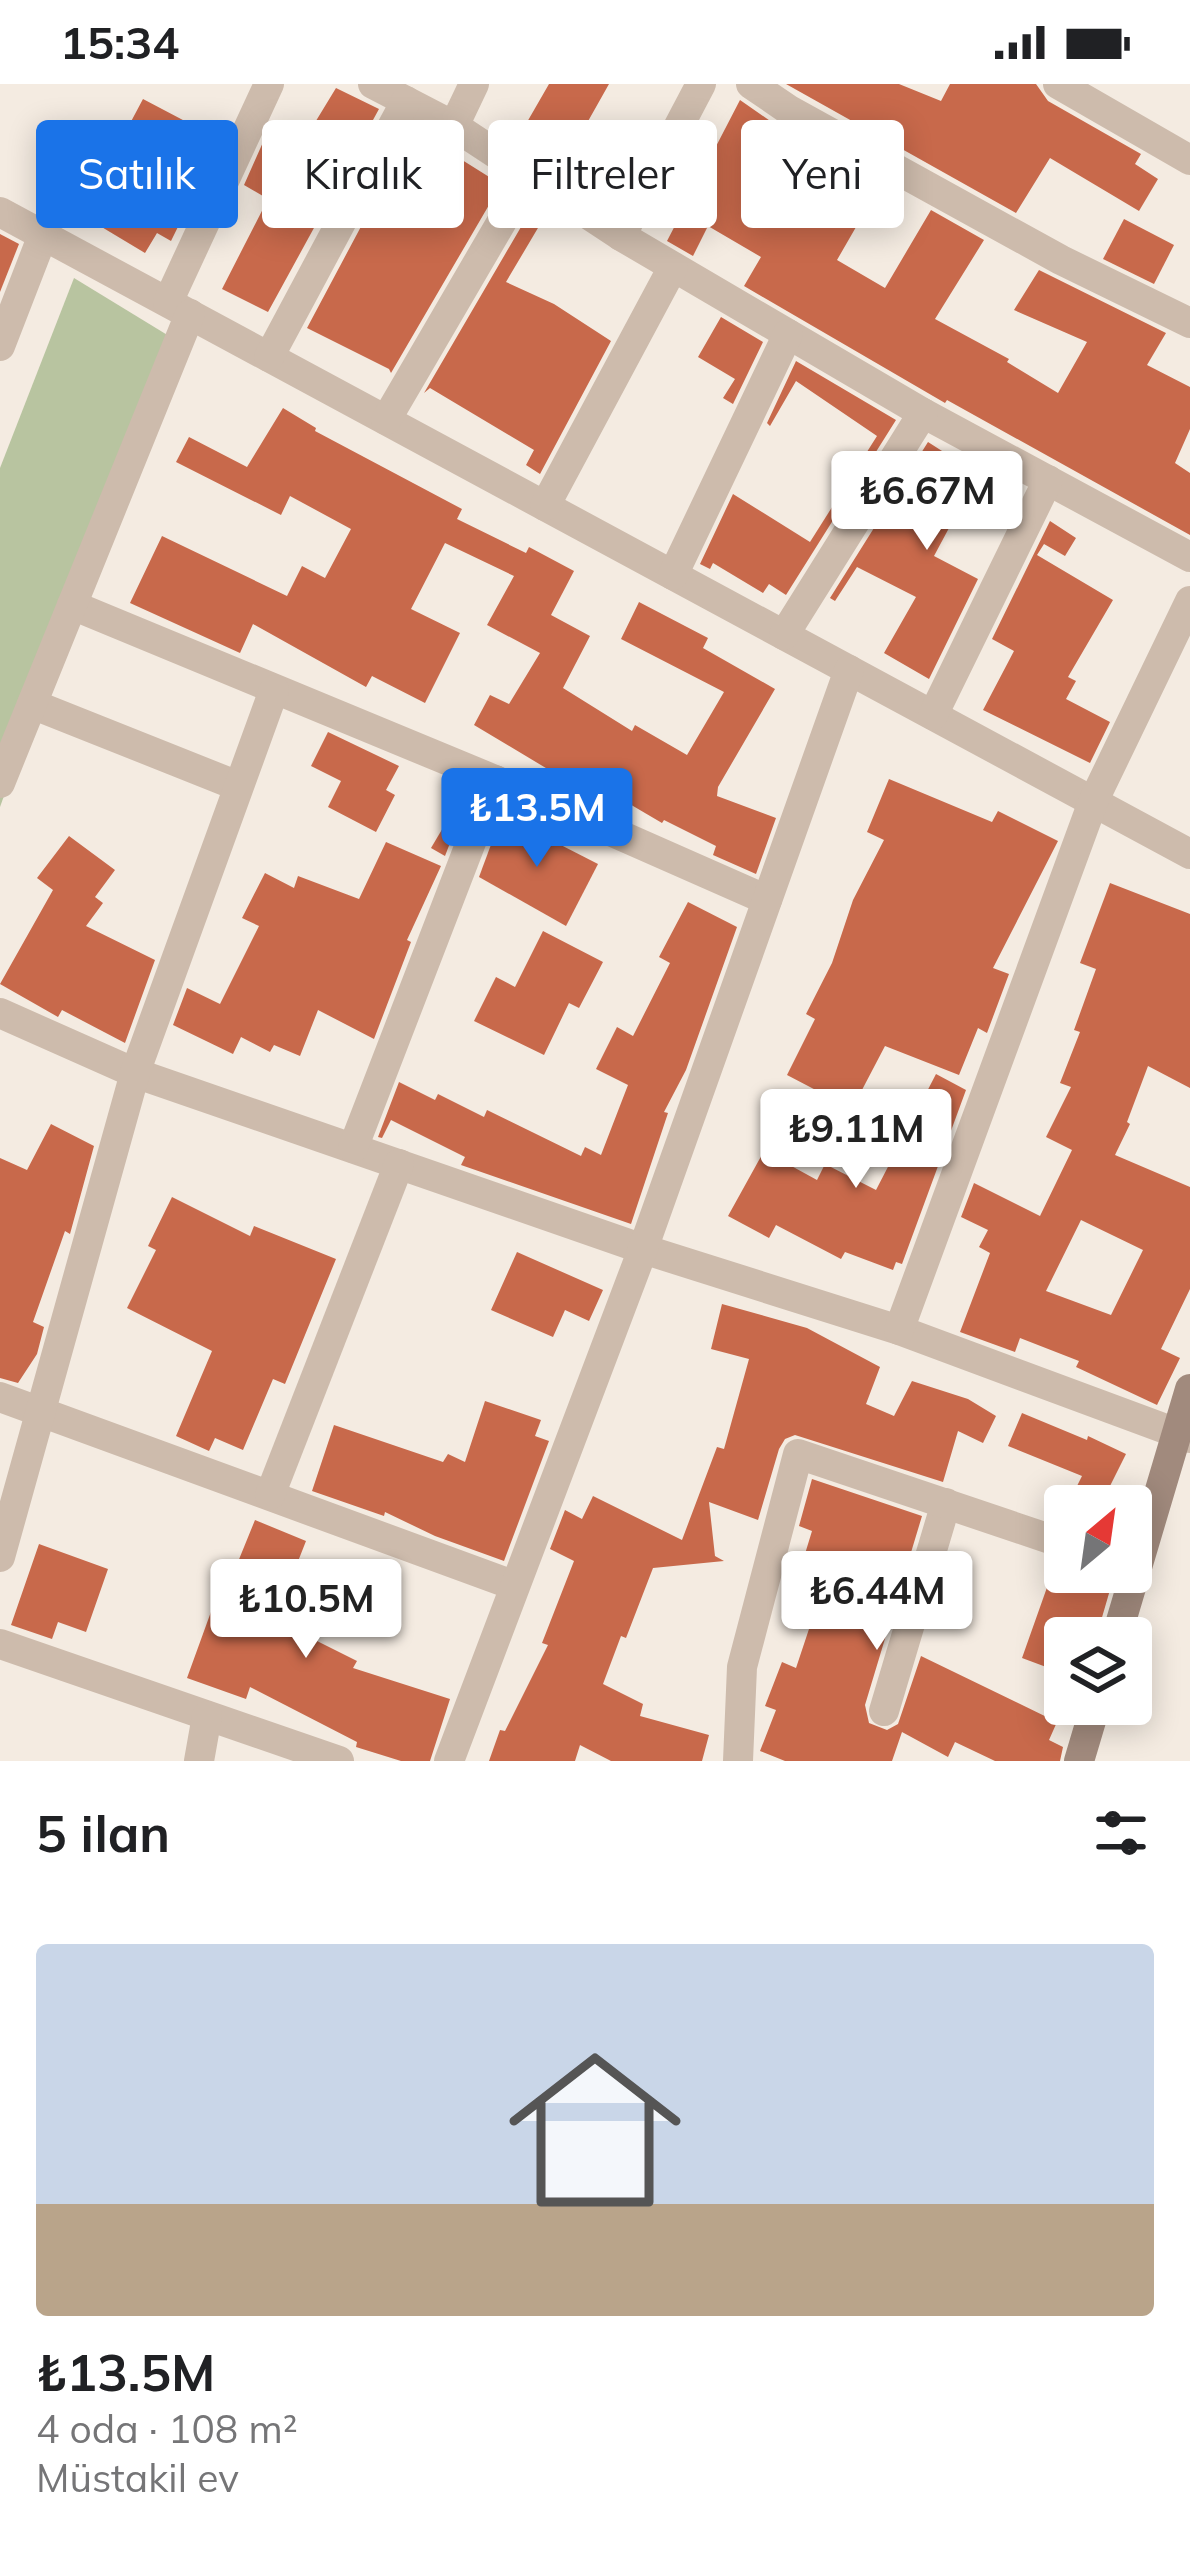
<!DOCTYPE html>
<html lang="tr">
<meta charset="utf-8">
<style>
:root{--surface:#fff;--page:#f2f2f2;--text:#202124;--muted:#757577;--line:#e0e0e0;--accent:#1a73e8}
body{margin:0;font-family:Mulish,sans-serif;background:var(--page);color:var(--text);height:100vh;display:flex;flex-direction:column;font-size:45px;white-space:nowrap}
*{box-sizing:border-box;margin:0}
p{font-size:39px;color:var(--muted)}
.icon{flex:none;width:66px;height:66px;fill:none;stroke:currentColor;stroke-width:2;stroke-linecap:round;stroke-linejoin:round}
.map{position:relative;height:1677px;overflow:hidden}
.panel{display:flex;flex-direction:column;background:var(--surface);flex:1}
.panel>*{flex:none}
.hud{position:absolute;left:36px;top:36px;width:1119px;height:108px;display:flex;gap:24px}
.needle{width:78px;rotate:29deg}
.fabs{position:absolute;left:1044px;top:1401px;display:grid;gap:24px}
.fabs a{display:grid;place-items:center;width:108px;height:108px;border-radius:12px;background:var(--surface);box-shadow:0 6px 30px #0003;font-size:60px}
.price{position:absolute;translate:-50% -102px;padding:0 27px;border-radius:12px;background:#fff;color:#222;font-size:39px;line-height:78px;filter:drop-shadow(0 3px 6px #0008)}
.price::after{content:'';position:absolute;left:50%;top:72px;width:36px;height:27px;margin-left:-18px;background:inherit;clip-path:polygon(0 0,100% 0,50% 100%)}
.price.on{background:var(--accent);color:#fff}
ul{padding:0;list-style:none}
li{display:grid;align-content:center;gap:24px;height:636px;padding:0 36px}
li+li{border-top:3px solid var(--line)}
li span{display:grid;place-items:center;height:372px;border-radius:12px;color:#555}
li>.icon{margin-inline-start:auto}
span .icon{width:216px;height:216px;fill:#fffc;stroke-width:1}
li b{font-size:51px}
h2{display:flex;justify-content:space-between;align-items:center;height:144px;padding:0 36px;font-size:51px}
.tag{padding:0 42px;border-radius:12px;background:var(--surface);box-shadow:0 6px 30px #0003;font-size:42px;line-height:108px}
.tag.on{background:var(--accent);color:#fff}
.status{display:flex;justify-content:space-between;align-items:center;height:84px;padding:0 60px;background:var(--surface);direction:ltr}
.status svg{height:33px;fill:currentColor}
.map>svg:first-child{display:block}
.green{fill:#b8c4a0}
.building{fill:#c8694b;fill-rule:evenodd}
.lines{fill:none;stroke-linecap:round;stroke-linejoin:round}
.street{stroke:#cdbbac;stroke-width:30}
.secondary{stroke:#a18a7d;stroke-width:30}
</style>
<div class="status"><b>15:34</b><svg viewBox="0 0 49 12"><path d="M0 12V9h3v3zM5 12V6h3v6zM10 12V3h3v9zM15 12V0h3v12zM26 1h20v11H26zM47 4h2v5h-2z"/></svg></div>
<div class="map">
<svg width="1190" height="1677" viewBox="0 0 1190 1677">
<rect width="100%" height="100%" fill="#f4ebe1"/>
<path class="green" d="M74 194 169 252 0 723V384Z"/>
<g class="building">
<path d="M549 0H609L578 55 608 74 588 107 515 59Z"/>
<path d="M786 0H899L941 17 950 0H1036L1048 17 1141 70 1135 80 1158 95 1139 127 1050 74 1016 129Z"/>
<path d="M336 4 379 25 268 228 222 205 268 115 244 101 264 56 294 73Z"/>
<path d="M143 15 219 55 230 37 171 157 157 149 145 169 95 139 136 72 118 62Z"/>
<path d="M740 16 776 41 766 61 817 88 824 68 848 81 838 108 867 124 837 176 885 204 931 126 984 156 935 235 1009 275 1007 278 1058 309 1087 258 1014 226 1039 186 1166 249 1147 281 1190 303V345L1175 379 1190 389V451L947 316 945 319 933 312 744 202 761 173 708 142 693 172 667 157Z"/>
<path d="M414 43 453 65 451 69 494 96 496 93 503 97 391 289 389 285 307 244Z"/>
<path d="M535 119 548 127 506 198 554 220 611 257 540 390 526 381 534 366 430 304 424 309Z"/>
<path d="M1124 135 1174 161 1154 200 1103 175Z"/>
<path d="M0 150 19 160 0 208Z"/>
<path d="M721 233 763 258 733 320 723 314 735 295 698 273Z"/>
<path d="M796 277 896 336 786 511 769 500 763 509 713 479 710 485 700 480 733 410 810 458 877 352 796 297 770 342 767 339Z"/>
<path d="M283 324 316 344 315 347 462 425 457 435 526 469 529 463 574 487 551 531 590 552 563 604 632 647 635 641 687 671 724 608 621 555 639 518 708 554 703 564 775 605 718 703 717 712 776 734 756 790 713 771 716 762 664 736 662 739 582 692 576 702 474 641 490 611 509 620 540 569 487 541 514 492 445 459 411 525 460 549 425 619 372 592 366 603 253 540 240 569 130 519 162 452 287 512 302 482 325 494 351 445 290 412 281 431 176 378 189 353 247 383Z"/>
<path d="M928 358 1017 415 1005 439 964 416 934 472 978 495 929 595 884 569 916 513 857 483 835 517 830 514Z"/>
<path d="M1050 437 1076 454 1065 472 1044 460 1037 471 1113 516 1068 593 1076 597 1066 615 1110 638 1090 679 983 626 1014 567 992 555Z"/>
<path d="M328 648 399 682 386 706 395 711 376 748 328 723 341 697 311 682Z"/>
<path d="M889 695 992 738 998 727 1058 757 993 884 1009 890 987 949 978 944 959 991 885 962 852 1025 787 991 815 935 806 930 832 879 853 816 884 756 867 748Z"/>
<path d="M466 705 470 707 445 772 431 764Z"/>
<path d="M502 731 598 780 566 842 479 793Z"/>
<path d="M69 752 115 786 95 813 103 819 86 842 155 876 125 959 62 926 58 933 0 900 53 806 37 794Z"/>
<path d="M386 758 441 782 407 856 411 858 374 955 318 926 300 972 274 961 270 968 241 953 233 970 173 941 187 904 220 920 259 842 242 834 265 789 294 804 298 792 359 815Z"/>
<path d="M1110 799 1190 830V1004L1148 982 1127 1038 1130 1040 1115 1071 1190 1103V1205L1161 1265 1180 1274 1157 1321 1076 1283 1079 1277 1020 1254 1015 1268 960 1248 990 1169 979 1163 988 1146 961 1133 974 1099 1040 1132 1072 1066 1046 1053 1071 1003 1060 999 1080 948 1074 946 1096 885 1080 879ZM1081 1136 1143 1166 1111 1231 1046 1207Z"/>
<path d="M688 818 737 843 686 986 664 1028 668 1029 631 1140 461 1081 465 1073 391 1036 382 1054 378 1053 399 998 435 1016 438 1010 484 1033 487 1026 581 1072 585 1063 601 1071 628 1001 596 985 617 943 633 952 670 879 659 873Z"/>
<path d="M543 847 603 878 579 924 569 919 544 971 474 937 496 893 515 903Z"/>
<path d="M936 990 966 1006 902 1180 896 1178 893 1186 845 1168 841 1175 776 1141 769 1154 728 1132 764 1067 817 1096 825 1080 876 1106Z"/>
<path d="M51 1040 94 1062 70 1150 65 1147 33 1238 44 1243 37 1270 18 1299 0 1294V1074L27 1086Z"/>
<path d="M172 1113 250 1152 254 1142 336 1175 285 1300 273 1295 243 1366 215 1354 209 1367 176 1352 212 1267 127 1224 156 1166 148 1162Z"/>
<path d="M517 1168 603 1206 589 1237 565 1226 553 1253 491 1226Z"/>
<path d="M722 1220 807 1244 880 1283 866 1320 894 1332 912 1297 968 1315 996 1332 983 1359 958 1347 943 1398 795 1351 785 1355 779 1365 758 1436 709 1418 715 1472 724 1477 653 1484 626 1554 621 1552 603 1600 643 1620 640 1632 709 1651 702 1677H611L580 1661 575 1677H489L500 1646 505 1647 548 1561 542 1559 574 1477 550 1465 565 1426 582 1435 593 1412 682 1456 717 1363 724 1365 749 1275 711 1265Z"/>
<path d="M485 1317 541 1336 535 1352 549 1357 504 1477 435 1452 385 1428 384 1432 312 1407 334 1341 443 1378 448 1370 465 1378Z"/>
<path d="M1022 1329 1087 1356 1088 1352 1126 1370 1100 1422H1067L1082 1392 1008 1362Z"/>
<path d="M812 1395 922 1432 865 1621 869 1639 887 1646 898 1640 921 1572 1057 1638 1049 1656 1063 1663 1060 1677H995L955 1658 948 1673 902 1648 892 1677H785L760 1667 776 1626 765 1622 782 1578 796 1584 814 1530 789 1522 812 1447 799 1442Z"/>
<path d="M255 1436 306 1457 275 1536 357 1577 353 1584 450 1615 430 1677H401L356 1663 357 1658 250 1603 246 1615 187 1594 212 1525 218 1527Z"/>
<path d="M39 1460 108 1485 86 1548 58 1538 52 1555 11 1541Z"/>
<path d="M1056 1478 1065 1482V1488H1082L1112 1499 1096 1554H1065V1590L1022 1574Z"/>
</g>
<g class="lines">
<g class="street">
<path d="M373 0 454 42 621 152 923 329 1190 473"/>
<path d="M751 0 789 26 1061 176 1190 239"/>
<path d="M1058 0 1190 76"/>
<path d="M454 42 474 0"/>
<path d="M0 128 1190 770"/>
<path d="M621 152 701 0"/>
<path d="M168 218 269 0"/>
<path d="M0 262 43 151"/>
<path d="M269 273 406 17"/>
<path d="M386 336 529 91"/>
<path d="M545 422 673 183"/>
<path d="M673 491 788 250"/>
<path d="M72 521 495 696 767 816"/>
<path d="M784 551 923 329"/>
<path d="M32 620 238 702"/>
<path d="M933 631 1048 396"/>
<path d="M0 699 190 230"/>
<path d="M0 929 135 989 643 1165 899 1246 1190 1354"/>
<path d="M353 1064 495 696"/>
<path d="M899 1246 1093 718 1190 517"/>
<path d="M0 1313 513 1501"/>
<path d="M270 1411 399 1080"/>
<path d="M0 1473 135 989 274 606"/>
<path d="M0 1560 339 1677"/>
<path d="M884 1627 946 1419"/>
<path d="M199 1677 207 1632"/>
<path d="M449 1677 643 1165 849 586"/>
<path d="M738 1677 742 1583 798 1370 1065 1460"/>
</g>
<g class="secondary">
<path d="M1116 1554 1190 1305"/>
<path d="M1079 1677 1096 1620"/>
</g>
</g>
</svg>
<div class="fabs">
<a><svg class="needle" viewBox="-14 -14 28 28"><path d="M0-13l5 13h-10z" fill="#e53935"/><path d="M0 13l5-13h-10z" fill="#757577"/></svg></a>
<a><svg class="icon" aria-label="layers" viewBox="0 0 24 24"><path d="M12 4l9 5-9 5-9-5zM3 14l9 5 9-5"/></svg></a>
</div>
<b class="price" style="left:927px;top:469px">₺6.67M</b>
<b class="price on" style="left:537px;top:786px">₺13.5M</b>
<b class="price" style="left:856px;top:1107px">₺9.11M</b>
<b class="price" style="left:877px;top:1569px">₺6.44M</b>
<b class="price" style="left:306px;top:1577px">₺10.5M</b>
<div class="hud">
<a class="tag on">Satılık</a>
<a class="tag">Kiralık</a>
<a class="tag">Filtreler</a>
<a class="tag">Yeni</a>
</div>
</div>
<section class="panel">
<h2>5 ilan<svg class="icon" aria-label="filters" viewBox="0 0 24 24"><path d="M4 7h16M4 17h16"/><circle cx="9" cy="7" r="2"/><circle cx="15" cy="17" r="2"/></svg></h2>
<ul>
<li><span style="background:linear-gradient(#c9d6e8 70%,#b9a48a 0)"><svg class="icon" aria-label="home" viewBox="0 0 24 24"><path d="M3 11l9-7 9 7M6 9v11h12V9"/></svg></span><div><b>₺13.5M</b><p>4 oda · 108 m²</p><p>Müstakil ev</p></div></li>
</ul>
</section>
